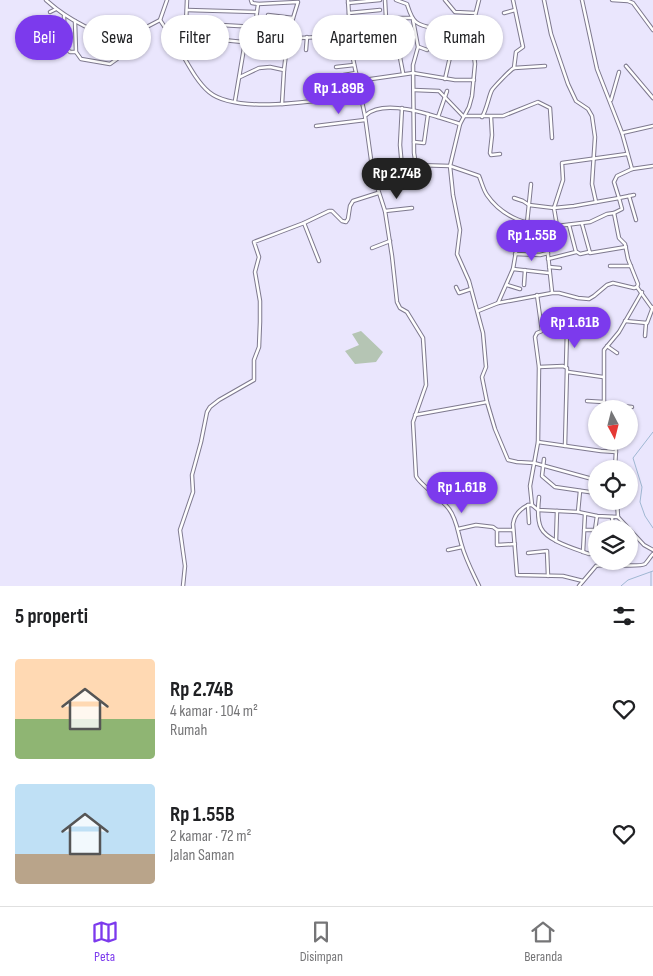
<!DOCTYPE html>
<html lang="id">
<meta charset="utf-8">
<style>
:root{--surface:#fff;--page:#f6f6f6;--text:#202124;--muted:#757577;--line:#e0e0e0;--accent:#7c3aed}
body{margin:0;font-family:"Sofia Sans Condensed",sans-serif;background:var(--page);color:var(--text);height:100vh;display:flex;flex-direction:column;font-size:19px;white-space:nowrap}
*{box-sizing:border-box;margin:0}
p{font-size:16px;color:var(--muted)}
.icon{flex:none;width:28px;height:28px;fill:none;stroke:currentColor;stroke-width:2;stroke-linecap:round;stroke-linejoin:round}
.map{position:relative;height:586px;overflow:hidden}
.drawer{display:flex;flex-direction:column;background:var(--surface);flex:1}
.drawer>*{flex:none}
.guide{position:absolute;left:15px;top:15px;width:624px;height:45px;display:flex;gap:10px}
.needle{width:32px;rotate:173deg}
.tools{position:absolute;left:588px;top:400px;display:grid;gap:10px}
.tools a{display:grid;place-items:center;width:50px;height:50px;border-radius:50%;background:var(--surface);box-shadow:0 1px 4px #0004;font-size:25px}
.price{position:absolute;translate:-50% -42px;padding:0 11px;border-radius:18px;background:var(--accent);color:#fff;font-size:16px;line-height:32px;filter:drop-shadow(0 1px 2px #0008)}
.price::after{content:'';position:absolute;left:50%;top:30px;width:15px;height:11px;margin-left:-8px;background:inherit;clip-path:polygon(0 0,100% 0,50% 100%)}
.price.on{background:#222;color:#fff}
ul{padding:0;list-style:none}
li{display:flex;align-items:center;gap:15px;height:125px;padding:0 15px}
li span{display:grid;place-items:center;flex:none;width:140px;height:100px;border-radius:5px;color:#555}
li>.icon{margin-inline-start:auto}
span .icon{width:60px;height:60px;fill:#fffc;stroke-width:1}
li b{font-size:21px}
h2{display:flex;justify-content:space-between;align-items:center;height:60px;padding:0 15px;font-size:21px}
.chip{padding:0 18px;border-radius:22px;background:var(--surface);box-shadow:0 1px 4px #0004;font-size:18px;line-height:45px}
.chip.on{background:var(--accent);color:#fff}
.tab-bar{display:flex;justify-content:space-around;align-items:center;height:70px;border-top:1px solid var(--line);background:var(--surface);font-size:14px;color:var(--muted)}
.tab-bar a{display:grid;justify-items:center;gap:2px}
.tab-bar .on{color:var(--accent)}
.map>svg:first-child{display:block}
.green{fill:#b5c5b4}
.lines{fill:none;stroke-linecap:round;stroke-linejoin:round}
.stream{stroke:#9fb7d2;stroke-width:1}
.minor-casing{stroke:#7e798e;stroke-width:4.5}
.minor{stroke:#fff;stroke-width:2.5}
</style>
<div class="map">
<svg width="653" height="586" viewBox="0 0 653 586">
<rect width="100%" height="100%" fill="#eae6fd"/>
<path class="green" d="M361 331 383 352 376 362 355 364 345 351 359 345 352 334Z"/>
<g class="lines">
<g class="stream">
<path d="M653 432 633 458 642 487 640 502 645 516 653 528"/>
<path d="M651 572V586"/>
<path d="M621 586 628 580 653 571"/>
</g>
<defs>
<g id="minor">
<path d="M46 0C70 22 97 33 127 43L139 31 160 20 167 0"/>
<path d="M187 0 186 23 178 47C187 62 196 81 209 92 238 116 326 99 362 95"/>
<path d="M251 0 252 3 258 4 253 43 287 45 284 70"/>
<path d="M348 0 351 49 365 116 373 174 416 165 450 166 453 195 460 230 457 254 469 281 483 333 486 367 482 377 487 402"/>
<path d="M385 0 386 18H412"/>
<path d="M396 0 407 4C409 10 411 18 416 22 426 30 457 30 471 32"/>
<path d="M445 0 455 12 475 13"/>
<path d="M479 0 471 32 475 64 472 96 469 107 460 124 450 166 479 176C482 183 483 189 487 195 502 217 530 228 557 226"/>
<path d="M544 0 551 34 568 84 576 101 588 109 592 116 595 137 592 184 596 202"/>
<path d="M582 0 597 69 622 133 632 169"/>
<path d="M612 0 628 1 633 3 653 30"/>
<path d="M348 3 380 0"/>
<path d="M258 4 298 2 290 28 287 45H297L300 38 393 33 397 42 403 73"/>
<path d="M187 10 257 12"/>
<path d="M50 12 56 9"/>
<path d="M349 13 380 10"/>
<path d="M504 13 515 10"/>
<path d="M268 15 293 18"/>
<path d="M64 16 65 47 70 52H76"/>
<path d="M160 20 178 47"/>
<path d="M391 20 393 33"/>
<path d="M413 20 418 47 413 65 414 153 416 165"/>
<path d="M75 21 76 52 81 59 110 64 117 59 127 43"/>
<path d="M130 21 137 23 141 29"/>
<path d="M349 22 370 19"/>
<path d="M186 23 256 27"/>
<path d="M183 36 253 43"/>
<path d="M419 47 427 50"/>
<path d="M306 50 307 37"/>
<path d="M626 66 653 98"/>
<path d="M336 67 354 65"/>
<path d="M514 68 545 66"/>
<path d="M240 77 259 68 270 67 284 70 282 104"/>
<path d="M445 79 450 57"/>
<path d="M341 80 344 75 356 73"/>
<path d="M357 81 413 73 455 80H474"/>
<path d="M320 82 324 100"/>
<path d="M414 90 439 91 463 116H503L538 102 550 108 552 138"/>
<path d="M611 100 619 72"/>
<path d="M235 101 245 42"/>
<path d="M366 115C385 97 438 117 460 124"/>
<path d="M438 117 447 91"/>
<path d="M482 117C487 109 489 95 492 90 494 87 511 69 514 68L516 52 523 47 513 0"/>
<path d="M491 117 492 135 490 153 491 155 500 154"/>
<path d="M316 126 365 120"/>
<path d="M622 133 653 126"/>
<path d="M414 142 424 143 428 114"/>
<path d="M402 167 400 145 402 108"/>
<path d="M373 174 385 211 392 256 397 302 400 308 407 312 423 338 426 385 413 422 416 476C419 484 442 499 449 509 457 519 458 534 462 546 466 560 473 573 479 586"/>
<path d="M629 196 636 220"/>
<path d="M514 198 523 201 529 205 554 208 563 180 562 163 627 154"/>
<path d="M385 211 412 208"/>
<path d="M614 213 622 209 619 198 634 195"/>
<path d="M304 223 319 261"/>
<path d="M527 223 531 184"/>
<path d="M582 224 590 253 626 247"/>
<path d="M556 226 558 235"/>
<path d="M545 227 552 292"/>
<path d="M372 248 390 241"/>
<path d="M577 252 580 254 589 252"/>
<path d="M515 254 540 255 548 253"/>
<path d="M548 259 576 252 569 225"/>
<path d="M610 266H631"/>
<path d="M549 267 560 268"/>
<path d="M513 269 549 273"/>
<path d="M507 285 520 289"/>
<path d="M524 285 525 270"/>
<path d="M456 287 459 293 471 289"/>
<path d="M498 303 552 293H559L578 298 589 299 594 296 607 285 613 283 634 288 637 287"/>
<path d="M652 308 637 287 638 284 628 259 625 244 619 238 614 213 607 214 590 222 557 226 554 208 574 206 619 198 614 182 617 176 632 169 653 166"/>
<path d="M478 311 498 303 513 269 518 240 524 222"/>
<path d="M625 321 647 323 653 307"/>
<path d="M645 336 646 323"/>
<path d="M607 346 617 353"/>
<path d="M566 366 567 331"/>
<path d="M539 367 563 366 567 368 565 446"/>
<path d="M568 372 603 377"/>
<path d="M587 401 604 402"/>
<path d="M604 409V350L619 332 642 292"/>
<path d="M618 409 621 406 632 407"/>
<path d="M415 415 487 402 495 429 508 460 517 462 534 463 596 480"/>
<path d="M613 441 616 450 615 469"/>
<path d="M538 442 601 451 616 452"/>
<path d="M544 459 542 476 555 487 596 493"/>
<path d="M539 497C538 506 537 520 541 528 547 541 576 549 589 554"/>
<path d="M528 505 529 523"/>
<path d="M532 505 530 486 538 442 539 367 535 337 537 333 542 331 537 295"/>
<path d="M578 512 580 491"/>
<path d="M612 517 613 529"/>
<path d="M618 517 644 545 653 550"/>
<path d="M458 529 476 525 493 527 497 530V545L515 544"/>
<path d="M497 530H513"/>
<path d="M584 530H595L597 516"/>
<path d="M556 541 557 511"/>
<path d="M448 550 462 547"/>
<path d="M583 552 585 514"/>
<path d="M528 553 547 551 548 576"/>
<path d="M583 581 563 576 517 575 513 524C514 516 520 509 528 505H532L538 510 578 512 597 516 618 517 617 501"/>
<path d="M183 586 185 566 180 530 193 492 192 475 201 442 207 412 210 407 219 400 254 380V360L259 347 260 322V301L255 272 259 257 254 242 304 223 329 211H332L342 221 346 222 348 219 350 206 353 201 378 193"/>
<path d="M579 586 596 566C607 563 639 568 645 564 648 561 650 557 653 554"/>
</g>
</defs>
<use href="#minor" class="minor-casing"/>
<use href="#minor" class="minor"/>
</g>
</svg>
<div class="tools">
<a><svg class="needle" viewBox="-14 -14 28 28"><path d="M0-13l5 13h-10z" fill="#e53935"/><path d="M0 13l5-13h-10z" fill="#757577"/></svg></a>
<a><svg class="icon" aria-label="locate" viewBox="0 0 24 24"><circle cx="12" cy="12" r="6"/><path d="M12 2v4M12 18v4M2 12h4M18 12h4"/></svg></a>
<a><svg class="icon" aria-label="layers" viewBox="0 0 24 24"><path d="M12 4l9 5-9 5-9-5zM3 14l9 5 9-5"/></svg></a>
</div>
<b class="price" style="left:339px;top:115px">Rp 1.89B</b>
<b class="price on" style="left:397px;top:200px">Rp 2.74B</b>
<b class="price" style="left:532px;top:262px">Rp 1.55B</b>
<b class="price" style="left:575px;top:349px">Rp 1.61B</b>
<b class="price" style="left:462px;top:514px">Rp 1.61B</b>
<div class="guide">
<a class="chip on">Beli</a>
<a class="chip">Sewa</a>
<a class="chip">Filter</a>
<a class="chip">Baru</a>
<a class="chip">Apartemen</a>
<a class="chip">Rumah</a>
</div>
</div>
<section class="drawer">
<h2>5 properti<svg class="icon" aria-label="filters" viewBox="0 0 24 24"><path d="M4 7h16M4 17h16"/><circle cx="9" cy="7" r="2"/><circle cx="15" cy="17" r="2"/></svg></h2>
<ul>
<li><span style="background:linear-gradient(#ffd9b3 60%,#8fb573 0)"><svg class="icon" aria-label="home" viewBox="0 0 24 24"><path d="M3 11l9-7 9 7M6 9v11h12V9"/></svg></span><div><b>Rp 2.74B</b><p>4 kamar · 104 m²</p><p>Rumah</p></div><svg class="icon" aria-label="heart" viewBox="0 0 24 24"><path d="M12 20l-8-8c-3-5 5-10 8-4 3-6 11-1 8 4z"/></svg></li>
<li><span style="background:linear-gradient(#bfe0f5 70%,#b9a48a 0)"><svg class="icon" aria-label="home" viewBox="0 0 24 24"><path d="M3 11l9-7 9 7M6 9v11h12V9"/></svg></span><div><b>Rp 1.55B</b><p>2 kamar · 72 m²</p><p>Jalan Saman</p></div><svg class="icon" aria-label="heart" viewBox="0 0 24 24"><path d="M12 20l-8-8c-3-5 5-10 8-4 3-6 11-1 8 4z"/></svg></li>
</ul>
</section>
<nav class="tab-bar">
<a class="on"><svg class="icon" aria-label="map" viewBox="0 0 24 24"><path d="M3 6l6-2 6 2 6-2v14l-6 2-6-2-6 2zM9 4v14M15 6v14"/></svg>Peta</a>
<a><svg class="icon" aria-label="saved" viewBox="0 0 24 24"><path d="M7 4h10v16l-5-4-5 4z"/></svg>Disimpan</a>
<a><svg class="icon" aria-label="home" viewBox="0 0 24 24"><path d="M3 11l9-7 9 7M6 9v11h12V9"/></svg>Beranda</a>
</nav>
